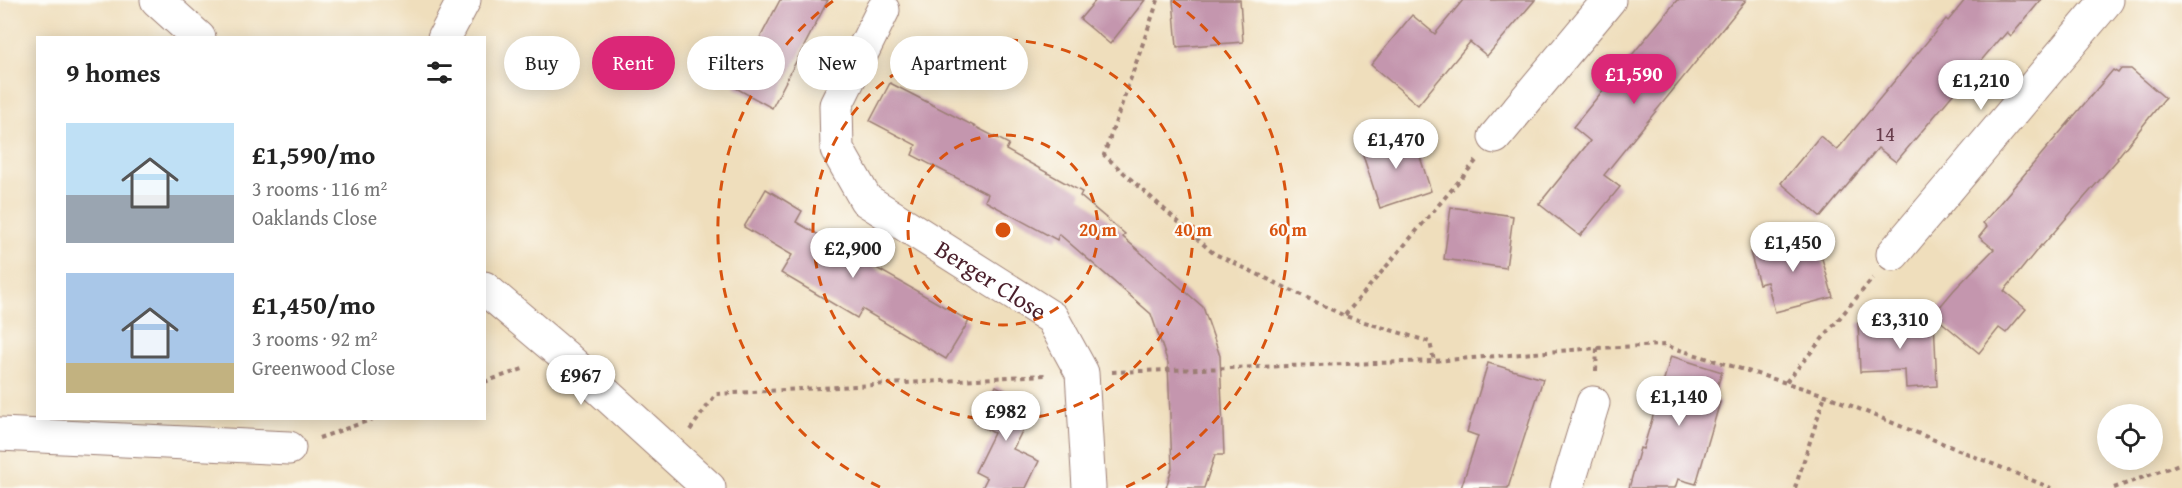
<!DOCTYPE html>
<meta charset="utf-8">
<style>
:root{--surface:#fff;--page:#f2f2f2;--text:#222;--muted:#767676;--accent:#db2777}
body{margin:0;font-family:"Gentium Book Plus",serif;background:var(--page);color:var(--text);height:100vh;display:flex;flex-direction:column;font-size:22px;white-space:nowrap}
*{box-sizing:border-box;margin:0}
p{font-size:20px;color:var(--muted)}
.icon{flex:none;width:33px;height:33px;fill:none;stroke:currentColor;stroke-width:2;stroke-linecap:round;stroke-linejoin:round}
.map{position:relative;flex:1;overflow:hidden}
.sheet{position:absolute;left:36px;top:36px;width:450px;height:384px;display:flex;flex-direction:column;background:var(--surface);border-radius:0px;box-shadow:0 3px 15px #0003}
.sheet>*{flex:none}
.guide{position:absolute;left:504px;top:36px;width:570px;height:54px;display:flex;gap:12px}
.fabs{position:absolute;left:2097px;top:404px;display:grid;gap:12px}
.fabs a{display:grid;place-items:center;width:66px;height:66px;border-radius:50%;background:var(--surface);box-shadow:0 3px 15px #0003;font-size:30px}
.price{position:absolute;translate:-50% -51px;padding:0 14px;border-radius:21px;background:#fff;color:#222;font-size:20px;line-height:39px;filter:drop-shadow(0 2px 3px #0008)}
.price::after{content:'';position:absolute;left:50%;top:36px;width:18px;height:14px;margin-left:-9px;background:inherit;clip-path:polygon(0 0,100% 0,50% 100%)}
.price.selected{background:var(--accent);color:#fff}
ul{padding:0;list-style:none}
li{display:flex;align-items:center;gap:18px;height:150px;padding:0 30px}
li span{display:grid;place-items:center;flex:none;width:168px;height:120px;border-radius:0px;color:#555}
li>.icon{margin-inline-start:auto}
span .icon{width:72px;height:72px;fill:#fffc;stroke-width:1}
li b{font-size:26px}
h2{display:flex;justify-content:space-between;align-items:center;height:72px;padding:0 30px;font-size:26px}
.pill{padding:0 21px;border-radius:27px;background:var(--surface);box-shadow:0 3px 15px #0003;font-size:21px;line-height:54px}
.pill.selected{background:var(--accent);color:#fff}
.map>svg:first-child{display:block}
.building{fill:#c496ae}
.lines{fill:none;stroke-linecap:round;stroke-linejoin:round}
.minor-casing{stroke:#9c7e74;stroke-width:35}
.path{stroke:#9c7e74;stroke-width:4;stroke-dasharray:4.5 4.5;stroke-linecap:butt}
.minor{stroke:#fff;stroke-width:33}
.ring{fill:none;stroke:#d8530f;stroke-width:3;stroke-dasharray:10 8}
.labels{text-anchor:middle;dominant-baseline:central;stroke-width:4.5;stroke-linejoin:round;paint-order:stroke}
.number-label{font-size:21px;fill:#683d4c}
.street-label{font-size:24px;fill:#4a1f2b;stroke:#fdfcf7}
.centre{fill:#d8530f;stroke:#fdfcf7;stroke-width:3}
.ring-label{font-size:18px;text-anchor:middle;font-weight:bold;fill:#d8530f;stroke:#fdfcf7;stroke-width:4.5;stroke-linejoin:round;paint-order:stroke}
</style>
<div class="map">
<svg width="2182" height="488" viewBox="0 0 2182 488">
<rect width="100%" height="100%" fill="#fdfcf7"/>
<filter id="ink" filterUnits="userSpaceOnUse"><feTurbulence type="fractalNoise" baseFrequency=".0167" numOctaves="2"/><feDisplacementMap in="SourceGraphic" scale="12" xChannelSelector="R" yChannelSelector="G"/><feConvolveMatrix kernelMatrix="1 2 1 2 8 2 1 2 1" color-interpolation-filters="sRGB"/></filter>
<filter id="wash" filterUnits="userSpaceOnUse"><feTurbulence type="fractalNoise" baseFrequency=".008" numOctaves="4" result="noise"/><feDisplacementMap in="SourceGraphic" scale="24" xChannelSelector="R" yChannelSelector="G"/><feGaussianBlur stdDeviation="1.35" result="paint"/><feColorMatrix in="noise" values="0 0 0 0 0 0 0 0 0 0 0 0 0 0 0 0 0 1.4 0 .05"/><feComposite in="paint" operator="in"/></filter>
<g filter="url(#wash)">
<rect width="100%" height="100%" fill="#efdebc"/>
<g id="blocks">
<g class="building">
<path d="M780 0H828L772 108 734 87Z"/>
<path d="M1096 0H1145L1110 44 1080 19Z"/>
<path d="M1173 0H1240L1243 42 1177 47Z"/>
<path d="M1463 0H1535L1487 56 1470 42 1418 105 1371 65 1412 15 1435 34Z"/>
<path d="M1677 0H1746L1604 175 1620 187 1580 236 1539 204 1590 141 1573 127Z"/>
<path d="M1965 0H2041L2011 36 2007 32 2001 39 2000 38 1896 162 1878 148 1821 217 1781 183 1820 136 1837 150 1946 19 1948 21Z"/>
<path d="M2121 69H2131L2165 98 2117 158 2118 159 2042 246 2041 245 2004 291 2026 309 2006 333 1999 328 1979 353 1933 315 1954 290 1994 249 1979 237 1987 227 1983 223 2113 70 2118 73Z"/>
<path d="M890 83 1009 144 1006 150 1082 192 1080 196 1125 234 1123 237 1203 307 1220 356 1224 455H1215L1204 488H1166L1172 468 1168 363 1151 314 1059 234 1057 240 985 201 988 194 912 155 916 145 870 121Z"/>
<path d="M1412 132 1431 191 1380 208 1361 149Z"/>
<path d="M766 189 802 211 796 222 969 321 946 359 862 309 857 318 781 273 792 255 744 227Z"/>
<path d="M1451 207 1513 216 1506 268 1444 259Z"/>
<path d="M1815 234 1833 297 1775 312 1767 282 1759 284 1750 252Z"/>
<path d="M1934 320 1937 386 1906 388 1905 370 1860 372 1858 323Z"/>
<path d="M1671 356 1722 372 1713 400 1720 402 1696 484 1678 479 1675 488H1629L1640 448 1643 449Z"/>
<path d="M1488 363 1543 379 1508 488H1461L1478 436 1467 432Z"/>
<path d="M996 386 1035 406 1013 449 1039 461 1026 488H982L987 478 975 472 994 433 977 424Z"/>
</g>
</g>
</g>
<g filter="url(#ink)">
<use href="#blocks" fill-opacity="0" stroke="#9c7e74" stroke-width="1.5"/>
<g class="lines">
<defs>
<g id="minor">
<path d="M157 0 199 38"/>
<path id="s1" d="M883 10 836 105 837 149 866 200 1052 318 1082 373 1089 488"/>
<path d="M444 38 464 0"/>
<path d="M1495 137 1609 0"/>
<path d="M1893 254 2107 0"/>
<path d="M484 288 563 355 709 488"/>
<path d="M0 434 289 448"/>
<path d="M1567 488 1593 403"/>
</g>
</defs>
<use href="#minor" class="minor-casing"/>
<g class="path">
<path d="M1158 0 1104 155 1213 253 1345 316 1430 342 1434 361"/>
<path d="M1345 315 1476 161"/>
<path d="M1596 371 1597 348"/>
<path d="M1112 372 1434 361 1597 348 1664 345 1825 395 2051 488"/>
<path d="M484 382 526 368"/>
<path d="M1786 382 1873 278"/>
<path d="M690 430 716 394 1045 375"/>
<path d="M319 438 376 418"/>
<path d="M1795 488 1825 395"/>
<path d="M2114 488 2182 463"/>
</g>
<use href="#minor" class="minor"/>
</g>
</g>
<g class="ring">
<circle cx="1003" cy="230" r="95"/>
<circle cx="1003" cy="230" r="190"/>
<path d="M880 487A285 285 0 0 1 833 1M1173 1A285 285 0 0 1 1126 487"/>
</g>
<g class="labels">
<g class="number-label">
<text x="1885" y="133">14</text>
</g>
<g class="street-label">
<text stroke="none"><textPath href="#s1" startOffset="357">Berger Close</textPath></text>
</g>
</g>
<circle cx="1003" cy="230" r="9" class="centre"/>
<g class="ring-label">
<text x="1098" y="236">20 m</text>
<text x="1193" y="236">40 m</text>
<text x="1288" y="236">60 m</text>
</g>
</svg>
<div class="fabs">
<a><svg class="icon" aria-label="locate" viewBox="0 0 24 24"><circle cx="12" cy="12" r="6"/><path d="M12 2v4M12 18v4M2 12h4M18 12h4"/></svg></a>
</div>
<b class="price selected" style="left:1634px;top:105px">£1,590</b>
<b class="price" style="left:1981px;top:111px">£1,210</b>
<b class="price" style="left:1396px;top:170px">£1,470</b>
<b class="price" style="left:1793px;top:273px">£1,450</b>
<b class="price" style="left:853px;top:279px">£2,900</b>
<b class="price" style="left:1900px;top:350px">£3,310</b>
<b class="price" style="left:581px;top:406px">£967</b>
<b class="price" style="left:1679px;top:427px">£1,140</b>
<b class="price" style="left:1006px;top:442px">£982</b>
<div class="guide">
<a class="pill">Buy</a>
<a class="pill selected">Rent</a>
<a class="pill">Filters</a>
<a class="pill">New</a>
<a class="pill">Apartment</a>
</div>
<section class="sheet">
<h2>9 homes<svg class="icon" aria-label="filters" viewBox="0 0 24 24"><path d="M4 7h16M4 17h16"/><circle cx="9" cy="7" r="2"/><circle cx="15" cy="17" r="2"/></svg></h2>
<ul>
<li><span style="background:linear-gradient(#bfe0f5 60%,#9aa5b1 0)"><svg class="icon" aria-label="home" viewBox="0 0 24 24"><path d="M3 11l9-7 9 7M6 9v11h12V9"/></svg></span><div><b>£1,590/mo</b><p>3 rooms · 116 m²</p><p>Oaklands Close</p></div></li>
<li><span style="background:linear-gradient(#a9c7e8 75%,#c2b280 0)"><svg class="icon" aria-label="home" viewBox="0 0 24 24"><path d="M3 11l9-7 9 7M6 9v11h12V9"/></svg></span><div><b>£1,450/mo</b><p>3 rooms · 92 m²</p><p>Greenwood Close</p></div></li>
</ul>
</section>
</div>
